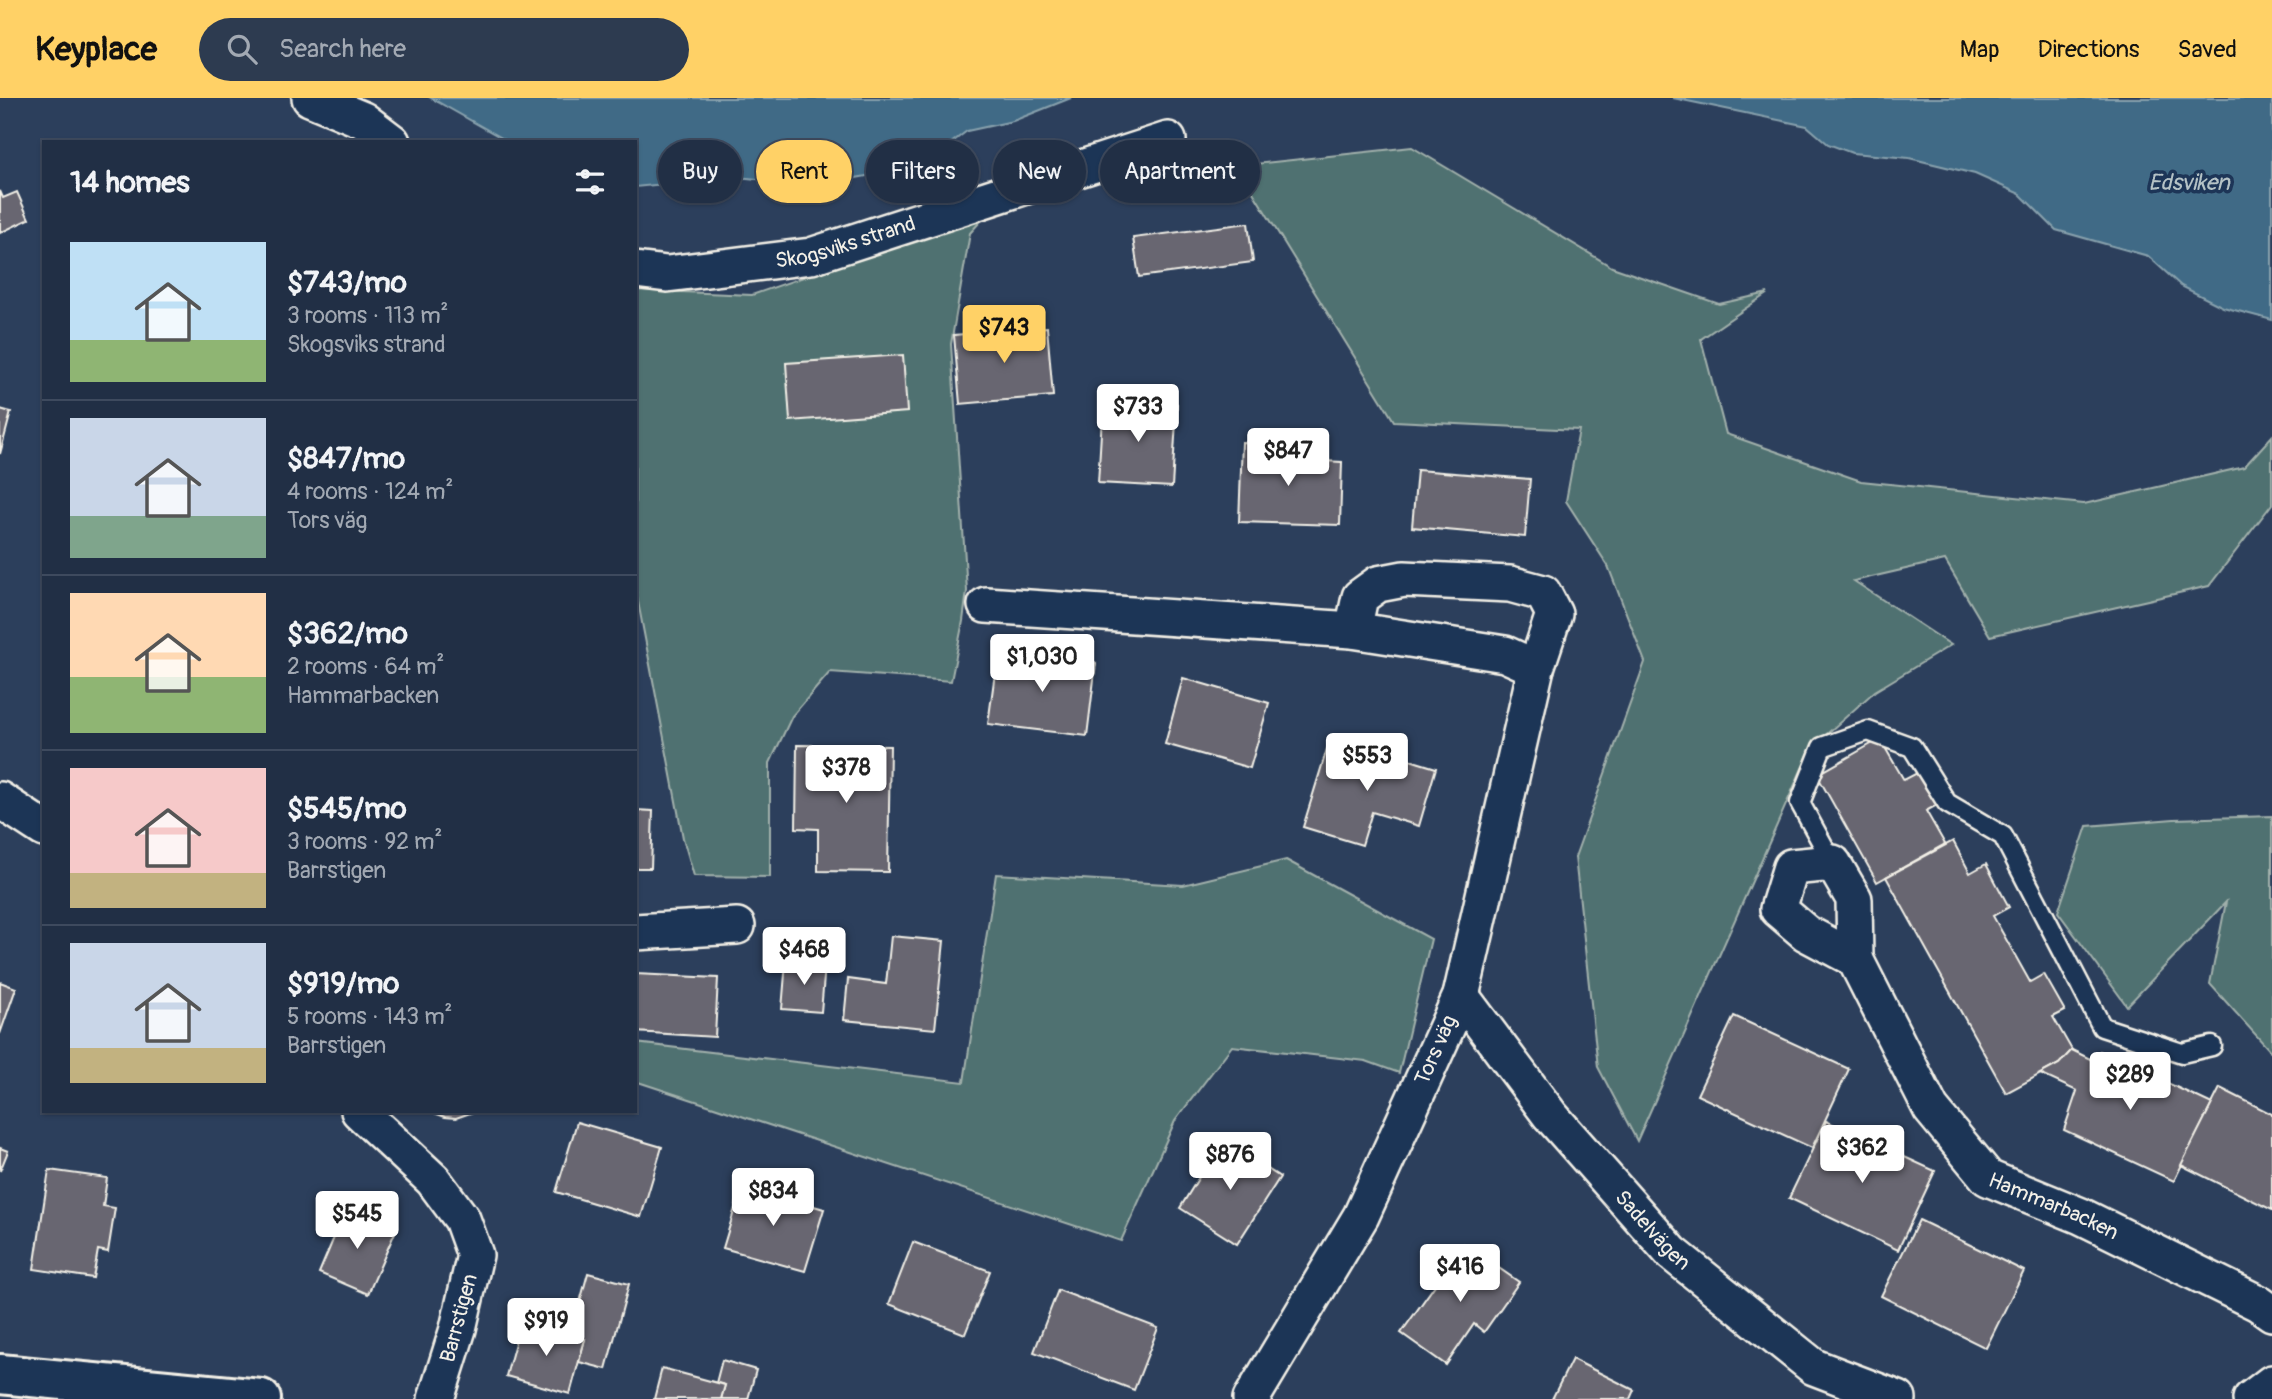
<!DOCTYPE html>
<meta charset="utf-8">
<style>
:root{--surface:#212f45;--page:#2d3b50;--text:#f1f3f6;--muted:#a2a9b3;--line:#3e4a5e;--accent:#ffd166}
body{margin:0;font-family:Pangolin,sans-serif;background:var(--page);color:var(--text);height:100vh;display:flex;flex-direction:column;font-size:26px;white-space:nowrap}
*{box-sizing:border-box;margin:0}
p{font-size:23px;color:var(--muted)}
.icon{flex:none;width:38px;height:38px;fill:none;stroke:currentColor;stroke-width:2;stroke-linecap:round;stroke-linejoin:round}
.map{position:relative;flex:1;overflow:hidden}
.panel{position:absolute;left:42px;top:42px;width:595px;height:973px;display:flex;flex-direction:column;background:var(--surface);border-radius:0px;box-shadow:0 2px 5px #0004,0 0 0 2px var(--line)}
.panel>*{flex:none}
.hud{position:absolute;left:658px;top:42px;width:665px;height:63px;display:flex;gap:14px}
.price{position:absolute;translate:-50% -60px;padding:0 16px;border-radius:7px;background:#fff;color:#222;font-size:23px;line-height:46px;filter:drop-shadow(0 2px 4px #0008)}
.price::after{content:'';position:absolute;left:50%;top:42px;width:21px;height:16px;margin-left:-10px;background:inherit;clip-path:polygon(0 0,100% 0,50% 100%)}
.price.current{background:var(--accent);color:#111}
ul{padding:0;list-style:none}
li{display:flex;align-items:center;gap:21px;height:175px;padding:0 28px}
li+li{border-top:2px solid var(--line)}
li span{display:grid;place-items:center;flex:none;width:196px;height:140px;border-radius:0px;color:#555}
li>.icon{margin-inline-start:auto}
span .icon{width:84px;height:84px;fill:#fffc;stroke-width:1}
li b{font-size:30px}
h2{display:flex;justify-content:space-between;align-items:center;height:84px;padding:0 28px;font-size:30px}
.chip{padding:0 24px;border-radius:32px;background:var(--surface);box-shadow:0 2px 5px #0004,0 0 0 2px var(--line);font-size:24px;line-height:63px}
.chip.current{background:var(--accent);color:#111}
header{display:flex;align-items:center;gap:42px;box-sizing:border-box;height:98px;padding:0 35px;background:var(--accent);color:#111}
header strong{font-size:33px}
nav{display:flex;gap:38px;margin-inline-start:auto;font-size:24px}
.search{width:490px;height:63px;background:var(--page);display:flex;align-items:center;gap:18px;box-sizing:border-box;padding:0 24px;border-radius:38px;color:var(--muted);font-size:26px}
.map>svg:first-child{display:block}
.green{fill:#507171;stroke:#a2b1ac;stroke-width:2}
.water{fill:#406b86;stroke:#88a1ad;stroke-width:2}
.building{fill:#676671;stroke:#f4f1e8;stroke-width:2}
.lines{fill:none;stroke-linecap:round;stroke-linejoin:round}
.service-casing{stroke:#f4f1e8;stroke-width:23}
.minor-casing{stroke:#f4f1e8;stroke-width:40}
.tertiary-casing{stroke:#f4f1e8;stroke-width:44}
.service{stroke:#1d3557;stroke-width:18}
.minor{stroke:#1d3557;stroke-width:35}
.tertiary{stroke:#1d3557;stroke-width:38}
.labels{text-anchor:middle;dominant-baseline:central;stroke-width:7;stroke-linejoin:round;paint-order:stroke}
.street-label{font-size:21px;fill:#f4f1e8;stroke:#1d3557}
.water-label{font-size:23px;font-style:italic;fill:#b5c2c6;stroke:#1d3557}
</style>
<header>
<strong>Keyplace</strong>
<div class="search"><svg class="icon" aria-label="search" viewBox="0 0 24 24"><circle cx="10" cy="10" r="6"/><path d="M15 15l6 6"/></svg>Search here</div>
<nav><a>Map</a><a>Directions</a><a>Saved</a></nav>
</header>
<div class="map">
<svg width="2272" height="1301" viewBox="0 0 2272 1301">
<rect width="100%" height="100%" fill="#2c3f5c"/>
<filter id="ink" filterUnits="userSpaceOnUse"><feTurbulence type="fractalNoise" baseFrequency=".0143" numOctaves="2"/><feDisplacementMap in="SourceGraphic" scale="14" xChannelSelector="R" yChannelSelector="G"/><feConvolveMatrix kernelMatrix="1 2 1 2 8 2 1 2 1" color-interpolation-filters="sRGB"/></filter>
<g filter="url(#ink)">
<g class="green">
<path d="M1412 49 1612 169 1719 206 1768 195 1701 241 1726 336 1861 383 2084 406 2244 369 2272 338V406L2209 488 1990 538 1945 462 1854 483 1951 547 1875 593 1811 650 1637 1043 1598 969 1575 759 1645 564 1608 468 1566 403 1579 332 1394 323 1237 68Z"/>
<path d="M988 115 970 135 951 246 967 493 963 523 951 583 830 574 792 618 770 665V779L694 778 683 740 635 488V192L752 197Z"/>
<path d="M2272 718V955L2210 886 2226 804 2127 908 2058 814 2087 728 2174 721Z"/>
<path d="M1286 762 1431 841 1399 975 1366 963 1232 948 1175 1023 1121 1143 635 983V945L964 984 996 776 1183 787Z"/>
</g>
<g class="water">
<path d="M431 0H1071L1013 23 967 33 942 52 915 69 818 87 737 79 635 89V44H509Z"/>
<path d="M1673 0H2272V222L2223 209 2181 188 2148 158 2056 132 2020 96 1975 76 1909 60 1852 55 1828 46 1807 28Z"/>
</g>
<g class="building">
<path d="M0 93 3 100 17 94 29 121 0 135Z"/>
<path d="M1248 125 1253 164 1139 179 1133 140Z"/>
<path d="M1047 229 1053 298 960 306 954 237Z"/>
<path d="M903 257 907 314 790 323 786 265Z"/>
<path d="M1103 302 1177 306 1172 389 1098 385Z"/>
<path d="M0 311 11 314 0 356Z"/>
<path d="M1242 344 1286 346 1285 361 1342 364 1340 427 1239 424Z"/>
<path d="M1417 372 1530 381 1525 439 1412 429Z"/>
<path d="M998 553 1096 565 1087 638 988 626Z"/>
<path d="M1183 580 1269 605 1250 670 1165 646Z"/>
<path d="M1880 641 1904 682 1919 674 1937 707 1926 713 1945 746 1877 784 1817 677Z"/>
<path d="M797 647 890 648 888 774 818 773V731L796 730Z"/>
<path d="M1327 651 1370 664 1374 651 1436 670 1419 728 1372 714 1362 747 1303 729Z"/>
<path d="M635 712 653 713 651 770H635Z"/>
<path d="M1953 743 1970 775 1986 766 2009 809 1993 818 2030 884 2044 876 2065 913 2053 919 2072 952 2059 966 2006 995 1886 779Z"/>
<path d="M891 838 944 843 935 931 844 922 848 881 886 886Z"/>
<path d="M786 864 825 867 821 914 782 911Z"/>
<path d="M635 876 718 880 715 939 635 934Z"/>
<path d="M0 884 16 890 0 936Z"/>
<path d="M1734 918 1849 971 1812 1050 1697 997Z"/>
<path d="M2072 952 2094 963 2100 953 2212 1006 2174 1083 2064 1032 2077 993 2040 976 2059 966Z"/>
<path d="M2220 990 2272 1016V1112L2181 1067Z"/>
<path d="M429 1013H476L456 1020 445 1019Z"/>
<path d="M1826 1023 1935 1073 1898 1152 1789 1100Z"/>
<path d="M577 1024 662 1049 641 1119 556 1094Z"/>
<path d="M1222 1042 1280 1079 1237 1146 1180 1110Z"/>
<path d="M0 1050 8 1053 0 1073Z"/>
<path d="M49 1072 107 1080 103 1108 115 1110 108 1154 98 1152 93 1180 34 1171Z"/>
<path d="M742 1087 824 1111 805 1173 723 1150Z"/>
<path d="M346 1111 396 1132 368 1196 319 1175Z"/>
<path d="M1919 1122 2024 1173 1986 1250 1881 1198Z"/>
<path d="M913 1144 990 1173 965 1236 889 1206Z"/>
<path d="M1464 1146 1519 1184 1484 1234 1474 1226 1446 1267 1401 1235Z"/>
<path d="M588 1175 629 1186 606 1271 579 1264 585 1241 571 1237Z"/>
<path d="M1058 1192 1158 1230 1134 1292 1034 1254Z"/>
<path d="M521 1223 585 1241 570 1296 506 1278Z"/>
<path d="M1572 1261 1634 1292 1630 1301H1552Z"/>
<path d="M722 1262 756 1272 748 1301H721L725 1287 716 1285Z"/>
<path d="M662 1270 725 1287 721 1301H654Z"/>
</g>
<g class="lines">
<defs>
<path id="service" d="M1833 765 1800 705 1822 649 1868 633 1912 649 1947 705 2003 738 2102 929 2182 955 2212 948"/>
<g id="minor">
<path d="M310 0 363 22 392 44"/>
<path id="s1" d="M635 172 667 176 811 158 1168 42"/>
<path d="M986 507 1352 532 1505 556 1536 570 1461 898 1361 1118 1251 1301"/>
<path d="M1353 532 1360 499 1378 486 1404 481 1510 486 1543 495 1554 516 1536 570"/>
<path d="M0 702 44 731"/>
<path d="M1833 765 1854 801 1855 861 1806 835 1778 811 1791 769Z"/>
<path d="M635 834 737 828"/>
<path id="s2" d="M1855 861 1931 1011 1988 1080 2081 1118 2258 1205 2272 1215"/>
<path id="s3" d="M1461 898 1550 1017 1672 1155 1814 1269 1898 1301"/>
<path d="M359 1013 433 1082 462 1121 475 1157 458 1231 436 1301"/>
<path d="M2251 1301 2272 1285"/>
</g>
<path id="tertiary" d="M0 1276 261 1301"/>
</defs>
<use href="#service" class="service-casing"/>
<use href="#minor" class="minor-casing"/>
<use href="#tertiary" class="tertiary-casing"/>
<use href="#service" class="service"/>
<use href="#minor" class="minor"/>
<use href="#tertiary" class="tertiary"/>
</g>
</g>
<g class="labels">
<g class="street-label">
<text stroke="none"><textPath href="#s1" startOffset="214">Skogsviks strand</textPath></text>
<text transform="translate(1436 952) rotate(-66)">Tors väg</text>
<text stroke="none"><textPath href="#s2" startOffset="329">Hammarbacken</textPath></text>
<text stroke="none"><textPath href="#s3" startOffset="303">Sadelvägen</textPath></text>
<text transform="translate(459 1220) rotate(-75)">Barrstigen</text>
</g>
<g class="water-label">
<text x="2189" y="84">Edsviken</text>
</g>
</g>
</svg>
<b class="price current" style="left:1004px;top:267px">$743</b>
<b class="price" style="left:1138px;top:346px">$733</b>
<b class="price" style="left:1288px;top:390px">$847</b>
<b class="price" style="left:1042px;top:596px">$1,030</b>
<b class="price" style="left:1367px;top:695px">$553</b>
<b class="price" style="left:846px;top:707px">$378</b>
<b class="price" style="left:804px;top:889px">$468</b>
<b class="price" style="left:2130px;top:1014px">$289</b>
<b class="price" style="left:1862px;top:1087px">$362</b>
<b class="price" style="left:1230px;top:1094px">$876</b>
<b class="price" style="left:773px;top:1130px">$834</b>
<b class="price" style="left:357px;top:1153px">$545</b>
<b class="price" style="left:1460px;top:1206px">$416</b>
<b class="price" style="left:546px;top:1260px">$919</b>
<div class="hud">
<a class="chip">Buy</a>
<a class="chip current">Rent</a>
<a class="chip">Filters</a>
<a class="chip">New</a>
<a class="chip">Apartment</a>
</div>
<section class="panel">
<h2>14 homes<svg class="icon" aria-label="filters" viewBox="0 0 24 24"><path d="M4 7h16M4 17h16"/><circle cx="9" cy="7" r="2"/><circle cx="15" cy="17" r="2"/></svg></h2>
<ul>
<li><span style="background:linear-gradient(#bfe0f5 70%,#8fb573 0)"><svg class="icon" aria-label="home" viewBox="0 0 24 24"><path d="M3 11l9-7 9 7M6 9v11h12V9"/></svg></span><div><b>$743/mo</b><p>3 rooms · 113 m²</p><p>Skogsviks strand</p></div></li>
<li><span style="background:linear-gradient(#c9d6e8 70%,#7fa58c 0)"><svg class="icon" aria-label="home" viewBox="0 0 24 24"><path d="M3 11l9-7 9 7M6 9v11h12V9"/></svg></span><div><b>$847/mo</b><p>4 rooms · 124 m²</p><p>Tors väg</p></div></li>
<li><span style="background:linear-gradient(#ffd9b3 60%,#8fb573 0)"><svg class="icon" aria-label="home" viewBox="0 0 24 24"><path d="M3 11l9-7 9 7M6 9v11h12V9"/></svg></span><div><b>$362/mo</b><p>2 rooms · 64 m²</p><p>Hammarbacken</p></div></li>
<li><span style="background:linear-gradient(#f6c9c9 75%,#c2b280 0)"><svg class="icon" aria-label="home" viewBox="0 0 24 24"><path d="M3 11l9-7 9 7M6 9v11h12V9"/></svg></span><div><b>$545/mo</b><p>3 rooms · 92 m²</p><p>Barrstigen</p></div></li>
<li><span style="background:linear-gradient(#c9d6e8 75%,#c2b280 0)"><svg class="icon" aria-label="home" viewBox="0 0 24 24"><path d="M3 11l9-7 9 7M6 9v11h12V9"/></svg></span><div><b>$919/mo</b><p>5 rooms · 143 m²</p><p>Barrstigen</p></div></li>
</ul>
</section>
</div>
